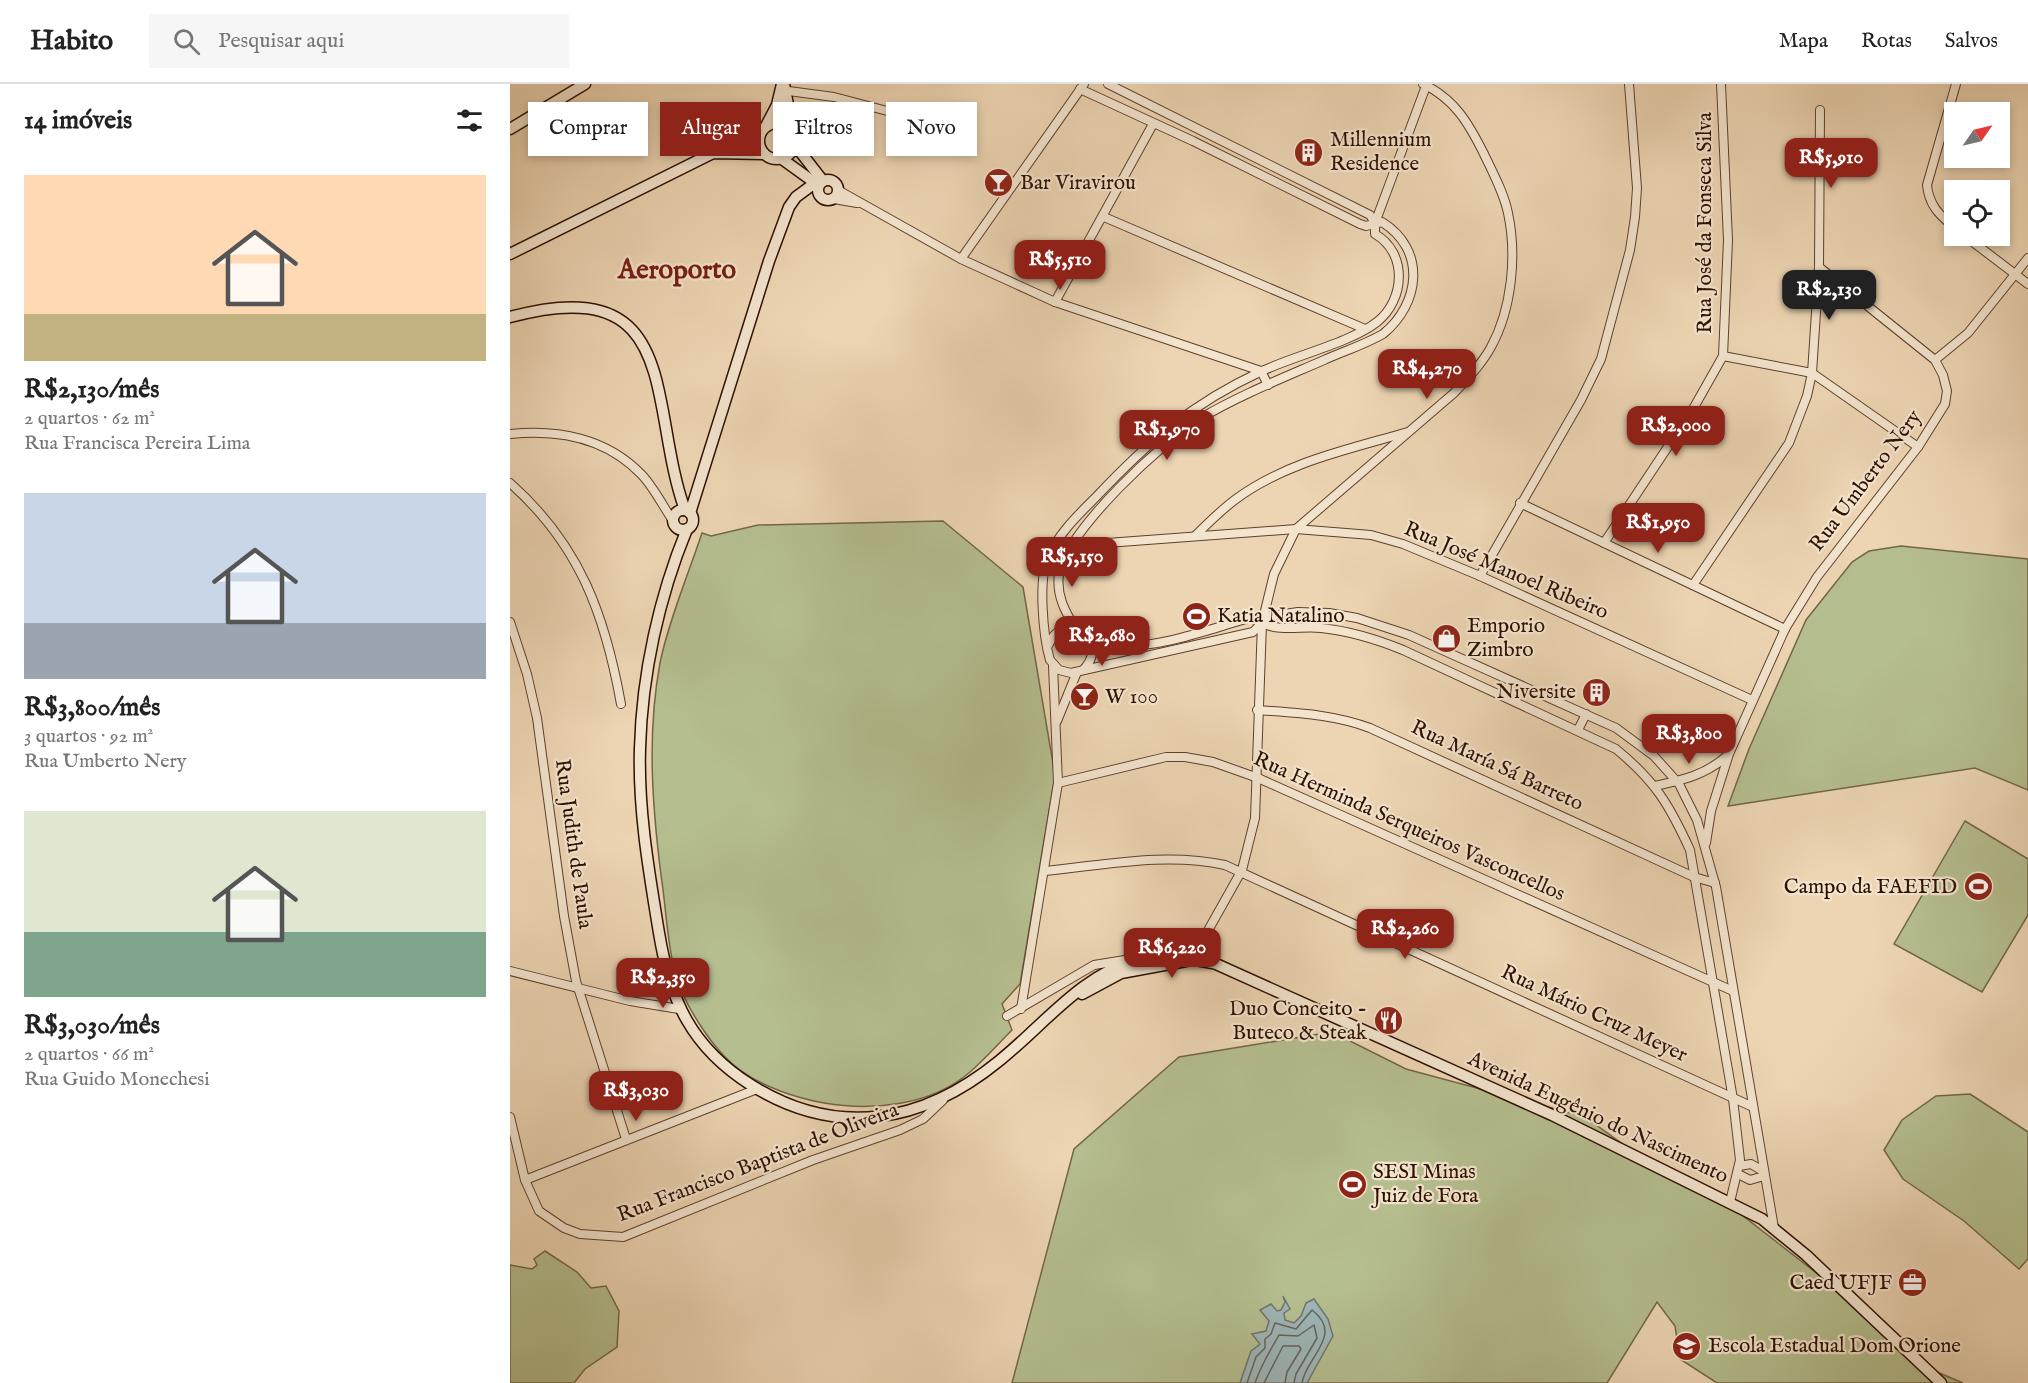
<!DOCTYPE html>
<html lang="pt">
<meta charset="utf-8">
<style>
:root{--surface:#fff;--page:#f6f6f6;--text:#222;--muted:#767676;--line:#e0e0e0;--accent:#8f2418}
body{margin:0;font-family:"IM FELL English",serif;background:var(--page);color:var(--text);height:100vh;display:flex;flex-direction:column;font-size:22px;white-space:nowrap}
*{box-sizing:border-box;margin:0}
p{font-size:20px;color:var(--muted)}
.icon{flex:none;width:33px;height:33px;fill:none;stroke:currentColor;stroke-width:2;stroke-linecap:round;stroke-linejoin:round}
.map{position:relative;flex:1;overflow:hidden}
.side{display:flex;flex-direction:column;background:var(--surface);width:510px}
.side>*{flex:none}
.top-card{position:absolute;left:18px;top:18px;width:570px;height:54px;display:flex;gap:12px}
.needle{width:39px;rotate:56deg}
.fabs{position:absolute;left:1434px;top:18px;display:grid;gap:12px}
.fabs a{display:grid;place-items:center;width:66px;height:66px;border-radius:0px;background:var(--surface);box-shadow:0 3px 9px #0003;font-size:30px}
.price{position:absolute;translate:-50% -51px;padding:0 14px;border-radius:12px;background:var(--accent);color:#fff;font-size:20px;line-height:39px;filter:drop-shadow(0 2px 3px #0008)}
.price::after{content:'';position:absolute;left:50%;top:36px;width:18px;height:14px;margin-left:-9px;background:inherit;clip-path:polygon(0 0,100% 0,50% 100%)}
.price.selected{background:#222;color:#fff}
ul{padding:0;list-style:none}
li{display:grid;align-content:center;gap:12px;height:318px;padding:0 24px}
li span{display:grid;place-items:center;height:186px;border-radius:0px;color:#555}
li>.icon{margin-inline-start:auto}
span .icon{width:108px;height:108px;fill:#fffc;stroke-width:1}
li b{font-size:26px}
h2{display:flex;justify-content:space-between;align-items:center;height:72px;padding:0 24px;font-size:26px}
.tag{padding:0 21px;border-radius:0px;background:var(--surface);box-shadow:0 3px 9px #0003;font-size:21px;line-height:54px}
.tag.selected{background:var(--accent);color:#fff}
header{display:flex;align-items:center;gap:36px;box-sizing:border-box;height:84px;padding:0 30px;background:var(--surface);border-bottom:2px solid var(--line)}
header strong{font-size:28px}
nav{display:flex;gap:33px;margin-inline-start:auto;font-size:21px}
.search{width:420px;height:54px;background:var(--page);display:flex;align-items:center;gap:15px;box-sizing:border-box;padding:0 21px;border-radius:0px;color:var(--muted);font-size:22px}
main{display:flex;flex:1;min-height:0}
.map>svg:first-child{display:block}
.green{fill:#b5be8f;stroke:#726748;stroke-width:1.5}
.water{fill:#9db6b7;stroke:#71746e;stroke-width:1.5}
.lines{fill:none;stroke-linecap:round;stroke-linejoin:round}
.shore{stroke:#66635c;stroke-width:1.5}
.street-casing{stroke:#5e412d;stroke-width:10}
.secondary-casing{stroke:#2e1000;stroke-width:13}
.street{stroke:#f3e4ce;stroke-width:8}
.secondary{stroke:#f3e4ce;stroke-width:10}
.labels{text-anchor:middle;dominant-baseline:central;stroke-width:4.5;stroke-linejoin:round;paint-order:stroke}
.poi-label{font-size:21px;fill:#2e1000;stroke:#f3e4ce;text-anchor:start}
.street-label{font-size:21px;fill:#2e1000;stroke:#f3e4ce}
.district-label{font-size:27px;font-weight:bold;fill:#7a1f14;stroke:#f3e4ce}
</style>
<header>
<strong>Habito</strong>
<div class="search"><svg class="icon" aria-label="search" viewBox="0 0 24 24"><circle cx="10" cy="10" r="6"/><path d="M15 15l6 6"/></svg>Pesquisar aqui</div>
<nav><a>Mapa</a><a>Rotas</a><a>Salvos</a></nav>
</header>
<main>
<section class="side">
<h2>14 imóveis<svg class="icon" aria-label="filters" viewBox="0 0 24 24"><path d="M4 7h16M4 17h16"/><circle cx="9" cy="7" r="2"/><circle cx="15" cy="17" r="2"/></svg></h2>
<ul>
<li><span style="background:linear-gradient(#ffd9b3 75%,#c2b280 0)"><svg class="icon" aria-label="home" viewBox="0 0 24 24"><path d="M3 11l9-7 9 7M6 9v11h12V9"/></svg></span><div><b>R$2,130/mês</b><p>2 quartos · 62 m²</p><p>Rua Francisca Pereira Lima</p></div></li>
<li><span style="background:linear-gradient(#c9d6e8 70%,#9aa5b1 0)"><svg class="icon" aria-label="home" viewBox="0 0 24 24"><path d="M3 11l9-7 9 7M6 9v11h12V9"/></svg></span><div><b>R$3,800/mês</b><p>3 quartos · 92 m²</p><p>Rua Umberto Nery</p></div></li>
<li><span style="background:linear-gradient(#dfe7d0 65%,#7fa58c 0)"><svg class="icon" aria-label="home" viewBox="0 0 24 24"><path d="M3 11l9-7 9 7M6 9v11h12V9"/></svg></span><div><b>R$3,030/mês</b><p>2 quartos · 66 m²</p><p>Rua Guido Monechesi</p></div></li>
</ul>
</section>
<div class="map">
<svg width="1518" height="1299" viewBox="0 0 1518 1299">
<rect width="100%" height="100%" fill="#edd5b3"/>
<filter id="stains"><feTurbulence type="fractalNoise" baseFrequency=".00333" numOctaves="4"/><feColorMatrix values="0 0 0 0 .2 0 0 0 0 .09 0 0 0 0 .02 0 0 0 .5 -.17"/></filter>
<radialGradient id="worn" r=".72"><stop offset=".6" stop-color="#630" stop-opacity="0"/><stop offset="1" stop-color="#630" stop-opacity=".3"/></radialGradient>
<g class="green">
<path d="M433 437 513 503 545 691 510 900 492 920 502 946C488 960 475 975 460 988 421 1022 362 1027 314 1019 286 1014 253 1003 230 986 204 968 173 919 165 889 157 858 156 823 151 791 142 720 137 649 150 579 158 539 179 488 192 449L201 452 248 441Z"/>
<path d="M1391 462 1518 475V706L1465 684 1218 722 1239 665 1296 536 1342 478 1359 467Z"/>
<path d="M1455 737 1518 775V831L1472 908 1384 860Z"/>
<path d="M822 948 896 985 1075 1033 1146 1084 1224 1125 1313 1194 1408 1280 1453 1299H1207L1170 1275 1165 1242 1147 1218 1097 1299H502L564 1065 669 973Z"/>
<path d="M1460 1010 1518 1048V1175L1509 1185 1454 1137 1393 1095 1374 1066 1392 1036 1426 1012Z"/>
<path d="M35 1167 67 1188 81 1204 96 1202 109 1227 107 1263 75 1285 64 1299H0V1181L22 1185 27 1181 24 1175Z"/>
</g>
<path class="water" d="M773 1212 780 1225 774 1229 775 1236 784 1239 791 1232 796 1219 804 1215 818 1235 823 1252 797 1299H730L741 1267 750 1260 742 1250 756 1247 759 1237 750 1226 761 1220 767 1227 771 1226 775 1218Z"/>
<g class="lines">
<g class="shore">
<path d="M737 1299 746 1273 755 1264V1255L761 1250 765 1239 786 1245 802 1226C835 1251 795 1274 792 1299"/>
<path d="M745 1299C751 1281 760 1267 769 1251L788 1252 804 1241 807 1254 786 1290 784 1299"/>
<path d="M754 1299 773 1262H789L791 1265 777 1288 775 1299"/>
</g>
<defs>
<g id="street">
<path d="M598 0 860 131 865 139V150C898 169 895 216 867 238 840 259 783 272 750 288 681 320 638 358 586 413 568 431 549 449 538 473 528 495 533 552 540 576L549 586 561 589 743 548 752 539C770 548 791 542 811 544 840 547 866 555 893 566L1106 665C1145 697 1159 720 1180 766L1223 1015 1230 1076 1220 1118"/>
<path d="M271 6 324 13 442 44"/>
<path d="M328 106 451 175 545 218 751 287 758 301"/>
<path d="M324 115 347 119"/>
<path d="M594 133 855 245"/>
<path d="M865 139 916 2"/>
<path d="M1444 143C1429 131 1419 121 1417 101L1446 0"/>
<path d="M1455 152 1518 200"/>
<path d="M451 175 574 0"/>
<path d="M545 218 643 40"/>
<path d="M1213 272 1302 289 1408 363"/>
<path d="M1425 276 1458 249 1518 174"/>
<path d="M0 350C48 345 97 354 132 391 144 404 153 422 163 437"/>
<path d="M0 399C70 461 95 531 111 620"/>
<path d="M1010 419 1275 545"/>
<path d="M685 452C698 439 711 426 726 415 776 378 840 365 898 348"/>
<path d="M1094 459 1183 325 1213 272 1218 156 1211 0"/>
<path d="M543 463 786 445 861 451 893 460 970 492 1242 616"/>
<path d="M970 492 1071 316 1091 275 1120 166 1125 133 1127 104 1119 0"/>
<path d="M1183 501 1279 359 1297 312 1302 289 1309 183 1310 26"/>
<path d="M0 538 17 590 27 634 54 832 66 897 116 1055"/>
<path d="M566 545C555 528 546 511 549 490 558 445 652 358 691 334 730 311 773 294 814 276 834 267 854 261 873 250 910 220 917 166 872 138L856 142 850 140 683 57 570 5"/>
<path d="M539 560C552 526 588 562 612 562 654 563 699 545 740 534L752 539 760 532 788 528 819 529 847 534 899 551 1106 644 1144 672 1169 700 1187 736 1206 803 1264 1144"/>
<path d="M573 586C583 576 585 565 578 553"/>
<path d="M747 626C786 629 823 630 860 644L1184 793 1205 799"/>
<path d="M547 637 567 588"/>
<path d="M1068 646 1076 630"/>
<path d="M548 699 656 673H675L703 678 748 694 824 728 1223 907"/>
<path d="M1145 702C1173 696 1196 691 1218 671"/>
<path d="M1196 759 1201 727 1219 670 1275 545 1307 493 1408 363 1435 320 1437 307 1433 291 1425 276 1309 183"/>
<path d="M535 787C595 781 656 768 715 781L1243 1023"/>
<path d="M682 875 732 786 745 734 752 539 764 490 786 445 944 309C957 295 972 280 981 263 1002 225 1007 171 998 129 994 109 983 89 974 70 959 40 945 15 913 0"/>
<path d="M0 887 120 917 169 925"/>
<path d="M511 925 548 699 543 582"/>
<path d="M497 932 584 881 621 875"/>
<path d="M0 1033 15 1096 29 1127 54 1144 70 1150 113 1153 303 1076 390 1046 413 1035 433 1016"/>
<path d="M1229 1082 1241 1080 1253 1087"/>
<path d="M1228 1090 1240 1096 1254 1092"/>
<path d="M15 1096 247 1005"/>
</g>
<g id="secondary">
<path d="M274 0 283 47"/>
<circle cx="267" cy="57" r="18"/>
<path d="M256 42 267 21 272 0"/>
<path d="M0 45 75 0"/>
<path d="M285 61 313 97"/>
<path d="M272 75 308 101"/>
<circle cx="318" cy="106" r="10"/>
<path d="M0 170 203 69 254 70"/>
<path d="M0 233C174 186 137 321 175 426"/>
<circle cx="173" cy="436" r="10"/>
<path d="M180 429 259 177 279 123 286 113 305 99"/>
<path d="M177 445C149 513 132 590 130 664 128 726 139 788 149 849 160 916 181 963 241 1001 327 1055 413 1039 489 977 535 940 570 892 628 875 653 868 682 875 706 880L1042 1031 1252 1135 1296 1171 1431 1299"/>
<path d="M572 910 611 889 676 877"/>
</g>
</defs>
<use href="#street" class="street-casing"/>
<use href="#secondary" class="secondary-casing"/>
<use href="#street" class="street"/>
<use href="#secondary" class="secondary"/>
</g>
<defs>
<symbol id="building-disc" viewBox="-11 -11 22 22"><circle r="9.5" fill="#8f2418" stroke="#f3e4ce"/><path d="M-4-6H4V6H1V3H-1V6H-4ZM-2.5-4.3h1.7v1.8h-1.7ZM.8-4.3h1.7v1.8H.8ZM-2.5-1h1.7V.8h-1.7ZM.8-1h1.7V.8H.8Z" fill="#fff"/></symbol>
<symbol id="bar-disc" viewBox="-11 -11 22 22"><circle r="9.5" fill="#8f2418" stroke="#f3e4ce"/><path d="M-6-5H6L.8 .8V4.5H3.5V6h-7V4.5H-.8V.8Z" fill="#fff"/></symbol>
<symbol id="stadium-disc" viewBox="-11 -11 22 22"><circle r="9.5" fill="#8f2418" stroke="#f3e4ce"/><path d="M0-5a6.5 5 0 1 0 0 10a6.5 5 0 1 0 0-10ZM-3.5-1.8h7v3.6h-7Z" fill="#fff"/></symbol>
<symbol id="shop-disc" viewBox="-11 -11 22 22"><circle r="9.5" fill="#8f2418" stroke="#f3e4ce"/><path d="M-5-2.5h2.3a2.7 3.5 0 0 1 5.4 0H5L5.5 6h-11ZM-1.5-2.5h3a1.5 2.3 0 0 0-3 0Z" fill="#fff"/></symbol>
<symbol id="restaurant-disc" viewBox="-11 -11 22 22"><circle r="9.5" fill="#8f2418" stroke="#f3e4ce"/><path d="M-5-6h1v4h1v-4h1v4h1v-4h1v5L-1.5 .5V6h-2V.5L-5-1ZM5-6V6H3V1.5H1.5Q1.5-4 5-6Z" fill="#fff"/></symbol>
<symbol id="office-disc" viewBox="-11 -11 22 22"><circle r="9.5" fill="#8f2418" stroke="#f3e4ce"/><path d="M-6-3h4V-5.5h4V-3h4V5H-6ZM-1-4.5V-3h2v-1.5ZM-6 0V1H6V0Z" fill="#fff"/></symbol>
<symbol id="school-disc" viewBox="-11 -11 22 22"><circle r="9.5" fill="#8f2418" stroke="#f3e4ce"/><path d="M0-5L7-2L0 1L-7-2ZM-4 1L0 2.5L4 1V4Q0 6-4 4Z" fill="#fff"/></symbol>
</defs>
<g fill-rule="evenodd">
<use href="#building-disc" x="782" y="52" width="33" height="33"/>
<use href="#bar-disc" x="472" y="82" width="33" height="33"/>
<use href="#stadium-disc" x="670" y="516" width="33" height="33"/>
<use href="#shop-disc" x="920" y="538" width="33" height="33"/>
<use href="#building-disc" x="1070" y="592" width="33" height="33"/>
<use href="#bar-disc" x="558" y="596" width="33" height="33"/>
<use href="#stadium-disc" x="1452" y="786" width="33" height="33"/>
<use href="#restaurant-disc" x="862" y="920" width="33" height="33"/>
<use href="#stadium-disc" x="826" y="1084" width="33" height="33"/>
<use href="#office-disc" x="1386" y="1182" width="33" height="33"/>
<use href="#school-disc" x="1160" y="1246" width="33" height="33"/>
</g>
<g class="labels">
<g class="poi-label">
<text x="820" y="56">Millennium<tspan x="820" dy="24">Residence</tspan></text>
<text x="510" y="99">Bar Viravirou</text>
<text x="707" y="532">Katia Natalino</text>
<text x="957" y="542">Emporio<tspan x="957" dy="24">Zimbro</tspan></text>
<text x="1066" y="608" text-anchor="end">Niversite</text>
<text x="595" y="613">W 100</text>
<text x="1447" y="803" text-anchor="end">Campo da FAEFID</text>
<text x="857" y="925" text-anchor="end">Duo Conceito -<tspan x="857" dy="24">Buteco &amp; Steak</tspan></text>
<text x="863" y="1088">SESI Minas<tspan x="863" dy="24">Juiz de Fora</tspan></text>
<text x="1382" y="1199" text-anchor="end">Caed UFJF</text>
<text x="1198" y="1262">Escola Estadual Dom Orione</text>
</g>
<g class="street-label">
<text transform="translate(1195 139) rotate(-90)">Rua José da Fonseca Silva</text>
<text transform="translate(1356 397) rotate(-53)">Rua Umberto Nery</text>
<text transform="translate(996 487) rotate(23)">Rua José Manoel Ribeiro</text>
<text transform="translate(987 682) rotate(25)">Rua María Sá Barreto</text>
<text transform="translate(899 743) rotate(24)">Rua Herminda Serqueiros Vasconcellos</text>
<text transform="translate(63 760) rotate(82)">Rua Judith de Paula</text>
<text transform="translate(1084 930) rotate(25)">Rua Mário Cruz Meyer</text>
<text transform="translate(1088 1034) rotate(25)">Avenida Eugênio do Nascimento</text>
<text transform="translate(248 1079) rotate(-21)">Rua Francisco Baptista de Oliveira</text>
</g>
<g class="district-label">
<text x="167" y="187">Aeroporto</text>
</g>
</g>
<rect width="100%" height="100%" filter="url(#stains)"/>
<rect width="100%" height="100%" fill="url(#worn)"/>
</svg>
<div class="fabs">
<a><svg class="needle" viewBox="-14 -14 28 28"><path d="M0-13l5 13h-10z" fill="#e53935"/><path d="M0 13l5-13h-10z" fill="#767676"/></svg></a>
<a><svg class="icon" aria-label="locate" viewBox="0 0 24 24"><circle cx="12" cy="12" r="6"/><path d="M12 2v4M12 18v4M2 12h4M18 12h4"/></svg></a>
</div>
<b class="price" style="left:1321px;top:105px">R$5,910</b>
<b class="price" style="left:550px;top:207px">R$5,510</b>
<b class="price selected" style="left:1319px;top:237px">R$2,130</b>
<b class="price" style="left:917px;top:316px">R$4,270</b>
<b class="price" style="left:1166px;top:373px">R$2,000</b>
<b class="price" style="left:657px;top:377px">R$1,970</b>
<b class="price" style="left:1148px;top:470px">R$1,950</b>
<b class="price" style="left:562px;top:504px">R$5,150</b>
<b class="price" style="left:592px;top:583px">R$2,680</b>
<b class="price" style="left:1179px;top:681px">R$3,800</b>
<b class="price" style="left:895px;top:876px">R$2,260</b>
<b class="price" style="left:662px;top:895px">R$6,220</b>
<b class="price" style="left:153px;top:925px">R$2,350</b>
<b class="price" style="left:126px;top:1038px">R$3,030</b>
<div class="top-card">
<a class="tag">Comprar</a>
<a class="tag selected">Alugar</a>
<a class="tag">Filtros</a>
<a class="tag">Novo</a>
</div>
</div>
</main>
